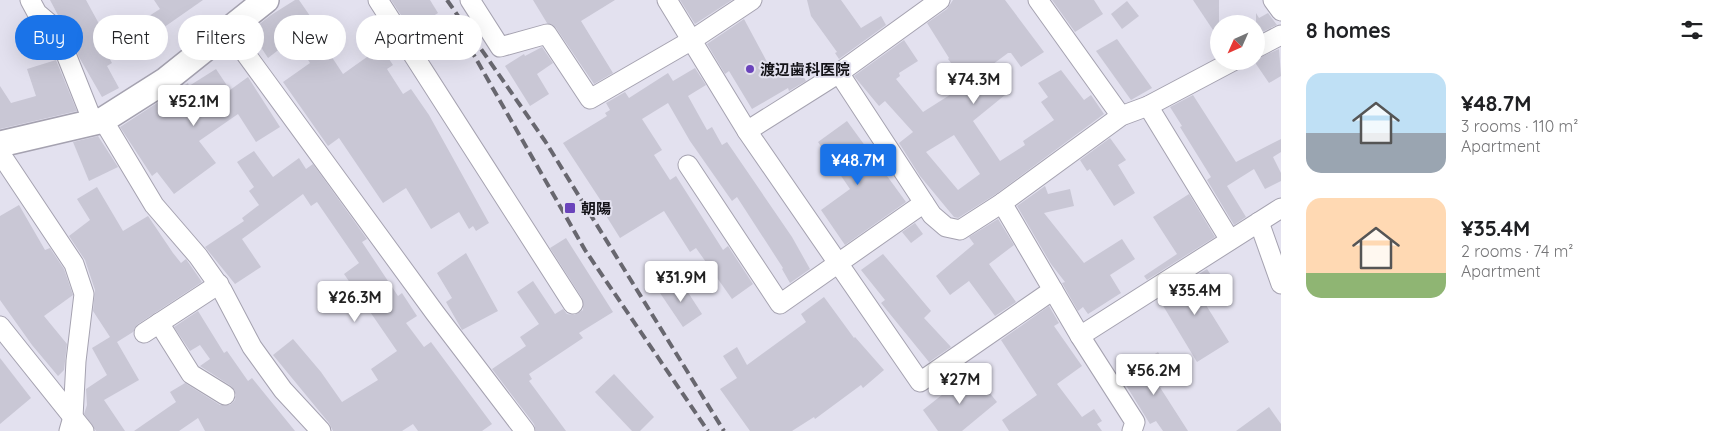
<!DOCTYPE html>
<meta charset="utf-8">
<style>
:root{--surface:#fff;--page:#f6f6f6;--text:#202124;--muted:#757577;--accent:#1a73e8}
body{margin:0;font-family:Quicksand,"Noto Sans JP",sans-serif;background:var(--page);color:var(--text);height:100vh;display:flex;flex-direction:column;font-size:19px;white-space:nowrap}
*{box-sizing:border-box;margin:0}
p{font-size:16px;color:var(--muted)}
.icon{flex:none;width:28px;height:28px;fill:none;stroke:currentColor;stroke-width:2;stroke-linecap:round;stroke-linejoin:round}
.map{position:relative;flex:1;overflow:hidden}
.sheet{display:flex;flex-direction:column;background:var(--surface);width:450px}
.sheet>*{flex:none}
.top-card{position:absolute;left:15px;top:15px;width:475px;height:45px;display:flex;gap:10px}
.needle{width:32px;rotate:225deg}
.tools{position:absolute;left:1210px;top:15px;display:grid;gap:10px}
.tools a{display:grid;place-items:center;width:55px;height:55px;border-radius:50%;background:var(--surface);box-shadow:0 5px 20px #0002;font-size:25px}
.price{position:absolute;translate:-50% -42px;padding:0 11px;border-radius:5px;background:#fff;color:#222;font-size:16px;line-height:32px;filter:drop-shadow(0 1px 2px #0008)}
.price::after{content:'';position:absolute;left:50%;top:30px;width:15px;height:11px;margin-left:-8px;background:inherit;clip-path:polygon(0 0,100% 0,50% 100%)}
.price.on{background:var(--accent);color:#fff}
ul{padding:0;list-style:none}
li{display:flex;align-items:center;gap:15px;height:125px;padding:0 25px}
li span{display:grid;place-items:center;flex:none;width:140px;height:100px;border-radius:15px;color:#555}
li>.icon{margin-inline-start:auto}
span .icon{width:60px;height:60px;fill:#fffc;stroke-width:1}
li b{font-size:21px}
h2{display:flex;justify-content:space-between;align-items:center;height:60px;padding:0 25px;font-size:21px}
.chip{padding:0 18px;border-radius:22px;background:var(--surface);box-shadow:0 5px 20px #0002;font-size:18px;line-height:45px}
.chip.on{background:var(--accent);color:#fff}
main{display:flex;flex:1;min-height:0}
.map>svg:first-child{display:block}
.building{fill:#c9c7d5;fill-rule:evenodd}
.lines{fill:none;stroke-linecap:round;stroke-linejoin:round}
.minor-casing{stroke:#a5a2b0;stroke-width:21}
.major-casing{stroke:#a5a2b0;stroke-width:28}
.minor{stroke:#fff;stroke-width:19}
.major{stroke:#fff;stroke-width:25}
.rail{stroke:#68676f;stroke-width:4;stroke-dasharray:10 5;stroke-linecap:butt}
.poi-dot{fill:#6a43bb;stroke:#e3e1ef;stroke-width:2}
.labels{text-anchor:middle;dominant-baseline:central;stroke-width:4;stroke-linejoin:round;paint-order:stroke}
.poi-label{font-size:15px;font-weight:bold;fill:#141318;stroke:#e3e1ef;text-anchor:start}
</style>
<main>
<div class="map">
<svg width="1281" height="431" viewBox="0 0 1281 431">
<rect width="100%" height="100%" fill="#e3e1ef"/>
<g class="building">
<path d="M50 0H86L104 33 98 37 112 63 107 66 119 88 102 97 79 57 66 24 59 17Z"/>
<path d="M154 0H203L150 37 159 50 145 59 127 30 160 9Z"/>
<path d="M295 0H299L326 39 322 42 343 74 381 47 393 65 387 69 403 94 411 89 429 115 489 223 476 231 473 226 469 229 459 212 431 229 406 188 383 203 339 138 328 146 283 82 310 63 294 38 268 58 255 38 250 41 246 35 271 15Z"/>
<path d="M391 0H430L438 13 411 30Z"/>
<path d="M533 0H615L581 21 613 73 594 84 556 28 547 23Z"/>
<path d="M680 0H732L695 24Z"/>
<path d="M807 0H841L861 28 881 16 886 25 839 59 835 53 837 52 811 16Z"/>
<path d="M953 0H1005L1044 52 1021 67 1011 53H1008L985 70 1005 95 973 121 1000 161 1025 145 1023 141 1054 120 1041 102 1048 97 1038 83 1061 70 1084 100 1091 95 1104 114 996 194 958 218 954 217 920 176 899 143 913 132 885 101 879 106 854 76 904 40 918 61 899 73 900 76 896 79 923 112 967 84 948 59 949 58 927 23 947 9ZM954 135 980 174 958 190 926 152Z"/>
<path d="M1052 0H1094L1103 14 1075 32Z"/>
<path d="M1193 0H1219V39Z"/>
<path d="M1127 1 1139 16 1122 29 1111 14Z"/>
<path d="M1256 13 1259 18 1268 13 1277 25 1256 35Z"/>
<path d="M744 19 774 75 796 63 806 81 789 91 788 88 752 109 729 71 725 74 707 44Z"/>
<path d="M1117 39 1152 88 1131 100 1096 51Z"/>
<path d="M542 47 553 63 537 74 549 94 530 106 505 66 524 54 525 56Z"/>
<path d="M1279 49 1281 76 1269 83 1256 64V59Z"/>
<path d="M56 60 77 111 0 129V86L11 103 36 96 27 69Z"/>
<path d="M695 68 706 85 688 96 707 130 712 127 722 145 727 142 792 237 810 269 790 283 782 269 783 268 737 197 732 201 690 141 668 103 642 119 662 150 654 155 670 180 676 176 723 250 728 246 753 284 732 299 696 248 690 252 664 211 620 238 600 206 603 204 563 143 607 116 605 113 610 110 606 103 625 92 629 98 668 73 673 81Z"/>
<path d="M216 69 230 90 248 77 280 127 256 142 238 114 199 141 216 163 174 194 157 172 152 176 120 127 177 90 188 83 189 86Z"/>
<path d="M1193 95 1236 162 1281 139V152L1273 157 1281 173V181L1265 189 1254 169 1227 186 1246 217 1234 225 1207 180 1211 177 1180 127 1182 126 1170 107Z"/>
<path d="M847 121 906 202 845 245 821 210 850 189 818 142Z"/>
<path d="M98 136 118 167 89 181 73 142Z"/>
<path d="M1110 138 1126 160 1118 165 1135 193 1114 206 1090 169 1087 171 1080 160Z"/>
<path d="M254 151 273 177 299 158 306 169 313 164 367 239 362 242 398 296 402 293 417 316 406 323 424 347 431 342 492 424 482 431H418L413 424 402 431H333L329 423 273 355 293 339 321 372 342 402 378 380 371 369 397 351 344 274 359 263 317 202 311 206 303 194 242 239 261 267 235 284 205 247 244 221 242 218 259 205 249 191 254 187 237 162Z"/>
<path d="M1045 186 1048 194 1070 189 1074 206 1044 213 1084 263 1122 239 1135 259 1110 275 1121 293 1088 314 1083 307 1078 311 1062 283 1065 282 1051 264 1017 206Z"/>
<path d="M97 187 123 231 148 216 173 253 181 263 186 259 202 282 138 324 133 332 117 342 139 380 104 400 125 431H96L84 414 87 405 86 389 107 375 92 348 110 337 93 311 95 290 85 260 69 236 90 220 77 199Z"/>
<path d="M1189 194 1215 237 1147 280 1144 276 1177 254 1153 217Z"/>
<path d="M19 205 45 250 50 248 64 269 73 295 44 316 67 344 64 370 58 376 32 345 0 300V216Z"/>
<path d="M998 219 1014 245 989 264 1016 302 995 316 969 281 950 295 936 276 974 244 969 237Z"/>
<path d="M915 223 923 234 911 243 902 232Z"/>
<path d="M566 238 613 312 579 333 583 338 529 374 532 379 529 381 566 431H536L534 424 492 369 526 346 520 337 539 324 517 292 533 281 555 314 563 309 567 314 574 315 583 310 582 298 550 248Z"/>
<path d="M466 253 498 311 462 330 446 302 452 298 437 273Z"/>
<path d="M883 254 931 311 924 318 951 347 929 362 881 303 885 300 861 270Z"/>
<path d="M1207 269 1218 286 1201 297 1229 342 1197 362 1159 299Z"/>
<path d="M680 280 702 314 683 327 660 293Z"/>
<path d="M824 297 854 338 855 337 884 370 863 388 861 385 815 419 814 417 792 431H750L720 389 737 378 723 356 737 347 747 365 806 322 801 314Z"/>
<path d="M1049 306 1059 323 1054 326 1082 366 1057 384 1082 417 1094 409 1102 421 1097 424 1102 431H1009L1002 420 1037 395 1001 340Z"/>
<path d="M198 311 224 353 227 351 248 381 252 378 295 431H205L198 418 179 431H134L176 402 170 392 185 383 220 405H230L235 400 236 395 231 386 200 366 210 359 200 345 190 351 174 327Z"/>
<path d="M1158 352 1168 369 1154 378 1188 431H1163L1156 421 1150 424 1124 382 1143 370 1139 364Z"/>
<path d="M0 358 31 398 0 424Z"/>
<path d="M972 371 997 402 962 431H938L923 410Z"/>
<path d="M614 374 654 417 640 431H632L595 392Z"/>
<path d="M1269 407 1281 424V431H1236Z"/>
</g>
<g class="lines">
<defs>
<g id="minor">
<path d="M30 0 37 13 56 29 93 122"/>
<path d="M378 0 573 304"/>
<path d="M470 0 500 47 547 34 590 99 692 40 752 0"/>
<path d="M667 0 747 131 839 73 940 0"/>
<path d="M1038 0 1121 116"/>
<path d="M1273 0 1281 11"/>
<path d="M229 31 435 313 525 431"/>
<path d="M1256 48 1281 35"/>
<path d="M839 73 932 215 946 227 960 230 1002 203 1121 116 1148 106 1233 61"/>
<path d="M1148 106 1230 240"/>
<path d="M103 120 154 205 198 256 222 290 252 347 283 390 321 431"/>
<path d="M747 131 920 382 1053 290"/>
<path d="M0 153 74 264 84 294 76 361 73 417 69 431"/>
<path d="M688 165 780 304 924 203"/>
<path d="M1002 203 1080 336 1135 422 1132 431"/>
<path d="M1259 222 1281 284"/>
<path d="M159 323 191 374 225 395"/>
<path d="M0 326 84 431"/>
<path d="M144 333 219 284"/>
<path d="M1080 336 1281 208"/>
</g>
<path id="major" d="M0 144 103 120 166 80 266 0"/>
</defs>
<use href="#minor" class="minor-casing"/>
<use href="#major" class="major-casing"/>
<use href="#minor" class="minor"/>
<use href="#major" class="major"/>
<g class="rail">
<path d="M447 0 545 141 724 431"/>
<path d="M455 22 585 250 708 431"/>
</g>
</g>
<g class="poi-dot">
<circle cx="750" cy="69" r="5"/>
<rect x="564" y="202" width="12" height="12" rx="2.5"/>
</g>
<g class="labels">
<g class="poi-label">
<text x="760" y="69">渡辺歯科医院</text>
<text x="581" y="208">朝陽</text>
</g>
</g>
</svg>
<div class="tools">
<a><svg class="needle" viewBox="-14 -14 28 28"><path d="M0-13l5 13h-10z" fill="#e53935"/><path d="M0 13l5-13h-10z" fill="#757577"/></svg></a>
</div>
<b class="price" style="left:974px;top:105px">¥74.3M</b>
<b class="price" style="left:194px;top:127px">¥52.1M</b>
<b class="price on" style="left:858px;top:186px">¥48.7M</b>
<b class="price" style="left:681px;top:303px">¥31.9M</b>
<b class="price" style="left:1195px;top:316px">¥35.4M</b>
<b class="price" style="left:355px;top:323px">¥26.3M</b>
<b class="price" style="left:1154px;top:396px">¥56.2M</b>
<b class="price" style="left:960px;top:405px">¥27M</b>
<div class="top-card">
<a class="chip on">Buy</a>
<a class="chip">Rent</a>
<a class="chip">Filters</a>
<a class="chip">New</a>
<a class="chip">Apartment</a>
</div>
</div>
<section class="sheet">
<h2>8 homes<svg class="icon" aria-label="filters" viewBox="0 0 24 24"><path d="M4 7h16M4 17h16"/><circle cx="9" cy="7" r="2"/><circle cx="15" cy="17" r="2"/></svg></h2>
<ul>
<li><span style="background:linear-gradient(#bfe0f5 60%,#9aa5b1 0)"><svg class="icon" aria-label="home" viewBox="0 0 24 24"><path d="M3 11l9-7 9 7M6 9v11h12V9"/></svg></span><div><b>¥48.7M</b><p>3 rooms · 110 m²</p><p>Apartment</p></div></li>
<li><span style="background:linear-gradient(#ffd9b3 75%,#8fb573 0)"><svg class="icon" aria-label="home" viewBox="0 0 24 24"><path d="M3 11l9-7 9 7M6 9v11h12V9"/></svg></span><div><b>¥35.4M</b><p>2 rooms · 74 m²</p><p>Apartment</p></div></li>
</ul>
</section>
</main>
